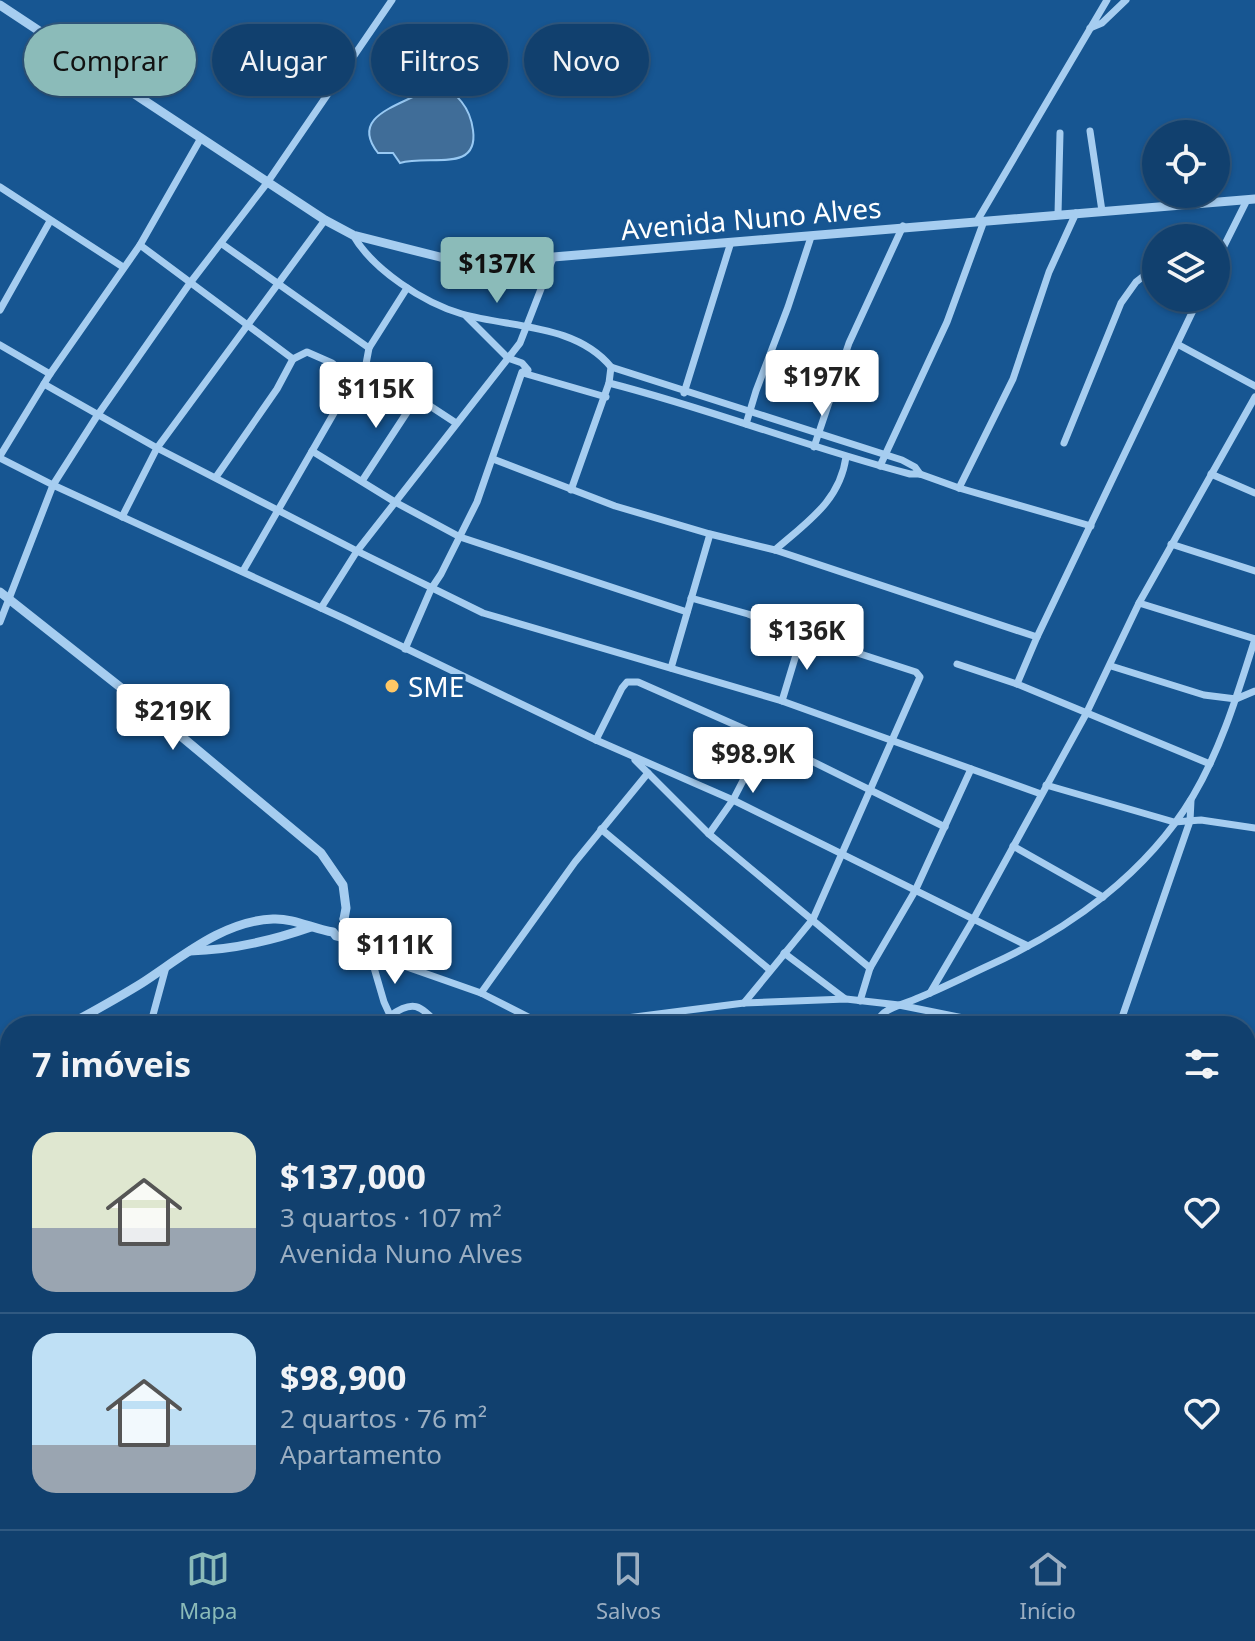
<!DOCTYPE html>
<html lang="pt">
<meta charset="utf-8">
<style>
:root{--surface:#11406e;--page:#1e4b76;--text:#f1f3f6;--muted:#9cafc2;--line:#305981;--accent:#8bbbb9}
body{margin:0;font-family:"Noto Sans",sans-serif;background:var(--page);color:var(--text);height:100vh;display:flex;flex-direction:column;font-size:30px;white-space:nowrap}
*{box-sizing:border-box;margin:0}
p{font-size:26px;color:var(--muted)}
.icon{flex:none;width:44px;height:44px;fill:none;stroke:currentColor;stroke-width:2;stroke-linecap:round;stroke-linejoin:round}
.map{position:relative;flex:1;overflow:hidden}
.sheet{position:absolute;left:0px;top:1016px;width:1256px;height:514px;display:flex;flex-direction:column;background:var(--surface);border-radius:32px 32px 0 0;box-shadow:0 2px 6px #0004,0 0 0 2px var(--line)}
.sheet>*{flex:none}
.hud{position:absolute;left:24px;top:24px;width:800px;height:72px;display:flex;gap:16px}
.controls{position:absolute;left:1142px;top:120px;display:grid;gap:16px}
.controls a{display:grid;place-items:center;width:88px;height:88px;border-radius:50%;background:var(--surface);box-shadow:0 2px 6px #0004,0 0 0 2px var(--line);font-size:40px}
.price{position:absolute;translate:-50% -68px;padding:0 18px;border-radius:8px;background:#fff;color:#222;font-size:26px;line-height:52px;filter:drop-shadow(0 2px 4px #0008)}
.price::after{content:'';position:absolute;left:50%;top:48px;width:24px;height:18px;margin-left:-12px;background:inherit;clip-path:polygon(0 0,100% 0,50% 100%)}
.price.current{background:var(--accent);color:#111}
ul{padding:0;list-style:none}
li{display:flex;align-items:center;gap:24px;height:200px;padding:0 32px}
li+li{border-top:2px solid var(--line)}
li span{display:grid;place-items:center;flex:none;width:224px;height:160px;border-radius:24px;color:#555}
li>.icon{margin-inline-start:auto}
span .icon{width:96px;height:96px;fill:#fffc;stroke-width:1}
li b{font-size:34px}
h2{display:flex;justify-content:space-between;align-items:center;height:96px;padding:0 32px;font-size:34px}
.pill{padding:0 28px;border-radius:36px;background:var(--surface);box-shadow:0 2px 6px #0004,0 0 0 2px var(--line);font-size:28px;line-height:72px}
.pill.current{background:var(--accent);color:#111}
.tabs{display:flex;justify-content:space-around;align-items:center;height:112px;border-top:2px solid var(--line);background:var(--surface);font-size:22px;color:var(--muted)}
.tabs a{display:grid;justify-items:center;gap:4px}
.tabs .current{color:var(--accent)}
.map>svg:first-child{display:block}
.water{fill:#406d98;stroke:#98c9f3;stroke-width:2}
.lines{fill:none;stroke-linecap:round;stroke-linejoin:round}
.stream{stroke:#98c9f3;stroke-width:2}
.minor{stroke:#a6cdf0;stroke-width:7}
.tertiary{stroke:#a6cdf0;stroke-width:9}
.poi-dot{fill:#ffc765;stroke:#175692;stroke-width:3}
.labels{text-anchor:middle;dominant-baseline:central;stroke-width:6;stroke-linejoin:round;paint-order:stroke}
.street-label{font-size:28px;fill:#fff;stroke:#175692}
.poi-label{font-size:28px;fill:#fff;stroke:#175692;text-anchor:start}
</style>
<div class="map">
<svg width="1255" height="1529" viewBox="0 0 1255 1529">
<rect width="100%" height="100%" fill="#175692"/>
<path class="water" d="M438 81C457 95 470 106 473 130 479 174 428 154 400 163L393 153H378C344 110 417 104 438 81Z"/>
<g class="lines">
<path class="stream" d="M351 1529 353 1520"/>
<g class="minor">
<path d="M1090 28 1102 23 1126 0"/>
<path d="M1090 131 1102 211"/>
<path d="M0 187 123 267"/>
<path d="M1058 214 1060 133"/>
<path d="M977 221 1107 0"/>
<path d="M353 235C373 270 424 303 462 314 512 328 576 324 611 367L609 383 571 490"/>
<path d="M222 244 369 348"/>
<path d="M140 245 293 359 277 389 216 477"/>
<path d="M1216 262 1247 200"/>
<path d="M0 310 50 221"/>
<path d="M0 345 50 374"/>
<path d="M1179 345 1255 386"/>
<path d="M293 359 307 352 332 363 353 380"/>
<path d="M366 364 456 423"/>
<path d="M611 367 902 460 915 467 920 474"/>
<path d="M523 373 606 397"/>
<path d="M609 383C711 409 809 448 910 474H920L959 488 1091 526"/>
<path d="M44 384 157 448 357 551 483 613 782 701 1041 794"/>
<path d="M684 393 731 242"/>
<path d="M746 424 756 391 788 307 811 237"/>
<path d="M1064 443 1121 303 1136 282 1145 275H1156"/>
<path d="M814 447 849 343 903 226"/>
<path d="M312 451 395 502 460 537 687 612"/>
<path d="M0 456 50 374 140 245 201 138"/>
<path d="M0 458 53 485 345 619 596 740 733 800 1028 946"/>
<path d="M493 459 615 506 710 534 775 550 1037 637 1017 684 1210 764"/>
<path d="M880 466 947 322 984 221"/>
<path d="M1211 474 1255 493"/>
<path d="M362 481 417 397"/>
<path d="M959 488 1013 379 1049 272 1076 213"/>
<path d="M122 517 157 448 325 220"/>
<path d="M1171 544 1255 571"/>
<path d="M775 550C807 522 840 501 846 457"/>
<path d="M243 571 353 380 366 364 369 348 407 288"/>
<path d="M691 598 748 614 802 635 916 672 920 677 813 919 744 1003"/>
<path d="M1139 603 1255 639"/>
<path d="M321 608 357 551 520 343 553 258"/>
<path d="M0 622 53 485 97 416 190 283 267 183 392 0"/>
<path d="M1037 637 1199 298"/>
<path d="M405 649 431 589 441 574 477 502 522 372 528 370 522 363 508 358 466 316"/>
<path d="M957 664 1017 684"/>
<path d="M1111 666 1204 695 1236 699 1255 691"/>
<path d="M671 668 710 534"/>
<path d="M782 701 802 635"/>
<path d="M596 740 622 688 627 682H638L765 738 945 827"/>
<path d="M635 760 709 834 870 968"/>
<path d="M1046 785 1174 822 1201 820 1255 828"/>
<path d="M601 829 770 970"/>
<path d="M709 834 733 800 765 738"/>
<path d="M1013 846 1103 897"/>
<path d="M349 936 370 954 481 993 546 1026"/>
<path d="M784 953 844 998"/>
<path d="M370 954 384 1002 395 1026"/>
<path d="M481 993 575 862 648 773"/>
<path d="M930 993 973 920 1086 714 1139 603 1255 397"/>
<path d="M860 1001 870 968 915 891 971 769"/>
<path d="M390 1016C415 998 421 1007 440 1026"/>
<path d="M150 1026 166 967"/>
<path d="M564 1026 744 1003 846 999 899 1005 1003 1026"/>
<path d="M873 1026C877 1021 880 1016 885 1012 895 1005 908 1003 918 998 943 988 966 976 990 965 1070 929 1147 873 1193 796 1222 747 1238 692 1255 639"/>
<path d="M1119 1026 1190 821 1191 800"/>
<path d="M1246 1058 1255 1060"/>
<path d="M1246 1116 1255 1121"/>
<path d="M0 1226 10 1238"/>
<path d="M1246 1262 1255 1267"/>
<path d="M0 1300 10 1287"/>
<path d="M0 1368 10 1364"/>
<path d="M1246 1432 1255 1439"/>
<path d="M0 1435 9 1447"/>
<path d="M224 1520 225 1529"/>
<path d="M624 1520 625 1529"/>
<path d="M946 1520 950 1529"/>
<path d="M1118 1520 1128 1529"/>
<path d="M1232 1520 1241 1529"/>
<path d="M76 1529 79 1520"/>
<path d="M554 1529 555 1520"/>
<path d="M790 1529 791 1520"/>
<path d="M888 1529 890 1520"/>
</g>
<g class="tertiary">
<path d="M0 5 325 220 353 235 440 257 472 261 517 260 1255 199"/>
<path d="M0 592 158 717 321 853 343 885 346 908 344 919"/>
<path d="M190 951C232 950 271 941 311 927"/>
<path d="M67 1026C92 1012 118 998 142 983 182 957 223 921 273 919 294 918 313 929 333 932L336 936 344 938 349 936 352 929 344 919"/>
<path d="M0 1063 10 1058"/>
</g>
</g>
<circle class="poi-dot" cx="392" cy="686" r="8"/>
<g class="labels">
<g class="street-label">
<text transform="translate(751 218) rotate(-5)">Avenida Nuno Alves</text>
</g>
<g class="poi-label">
<text x="408" y="686">SME</text>
</g>
</g>
</svg>
<div class="controls">
<a><svg class="icon" aria-label="locate" viewBox="0 0 24 24"><circle cx="12" cy="12" r="6"/><path d="M12 2v4M12 18v4M2 12h4M18 12h4"/></svg></a>
<a><svg class="icon" aria-label="layers" viewBox="0 0 24 24"><path d="M12 4l9 5-9 5-9-5zM3 14l9 5 9-5"/></svg></a>
</div>
<b class="price current" style="left:497px;top:305px">$137K</b>
<b class="price" style="left:822px;top:418px">$197K</b>
<b class="price" style="left:376px;top:430px">$115K</b>
<b class="price" style="left:807px;top:672px">$136K</b>
<b class="price" style="left:173px;top:752px">$219K</b>
<b class="price" style="left:753px;top:795px">$98.9K</b>
<b class="price" style="left:395px;top:986px">$111K</b>
<div class="hud">
<a class="pill current">Comprar</a>
<a class="pill">Alugar</a>
<a class="pill">Filtros</a>
<a class="pill">Novo</a>
</div>
<section class="sheet">
<h2>7 imóveis<svg class="icon" aria-label="filters" viewBox="0 0 24 24"><path d="M4 7h16M4 17h16"/><circle cx="9" cy="7" r="2"/><circle cx="15" cy="17" r="2"/></svg></h2>
<ul>
<li><span style="background:linear-gradient(#dfe7d0 60%,#9aa5b1 0)"><svg class="icon" aria-label="home" viewBox="0 0 24 24"><path d="M3 11l9-7 9 7M6 9v11h12V9"/></svg></span><div><b>$137,000</b><p>3 quartos · 107 m²</p><p>Avenida Nuno Alves</p></div><svg class="icon" aria-label="heart" viewBox="0 0 24 24"><path d="M12 20l-8-8c-3-5 5-10 8-4 3-6 11-1 8 4z"/></svg></li>
<li><span style="background:linear-gradient(#bfe0f5 70%,#9aa5b1 0)"><svg class="icon" aria-label="home" viewBox="0 0 24 24"><path d="M3 11l9-7 9 7M6 9v11h12V9"/></svg></span><div><b>$98,900</b><p>2 quartos · 76 m²</p><p>Apartamento</p></div><svg class="icon" aria-label="heart" viewBox="0 0 24 24"><path d="M12 20l-8-8c-3-5 5-10 8-4 3-6 11-1 8 4z"/></svg></li>
</ul>
</section>
</div>
<nav class="tabs">
<a class="current"><svg class="icon" aria-label="map" viewBox="0 0 24 24"><path d="M3 6l6-2 6 2 6-2v14l-6 2-6-2-6 2zM9 4v14M15 6v14"/></svg>Mapa</a>
<a><svg class="icon" aria-label="saved" viewBox="0 0 24 24"><path d="M7 4h10v16l-5-4-5 4z"/></svg>Salvos</a>
<a><svg class="icon" aria-label="home" viewBox="0 0 24 24"><path d="M3 11l9-7 9 7M6 9v11h12V9"/></svg>Início</a>
</nav>
